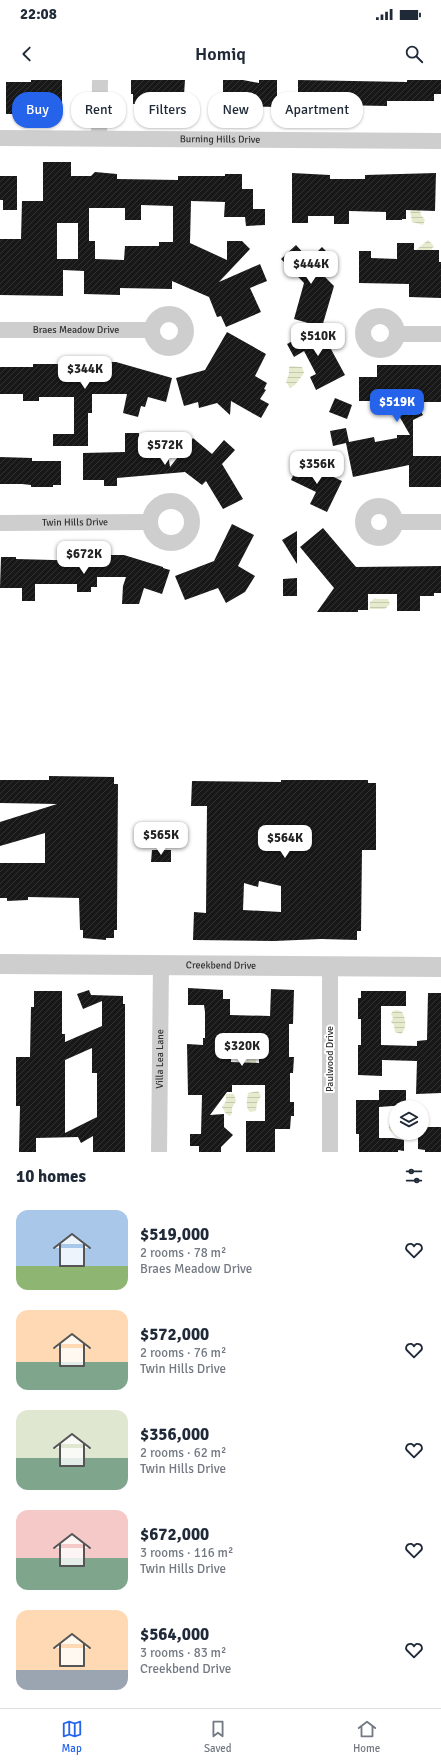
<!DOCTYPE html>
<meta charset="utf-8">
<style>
:root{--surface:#fff;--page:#f6f6f7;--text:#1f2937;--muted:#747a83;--line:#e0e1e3;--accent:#2563eb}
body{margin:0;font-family:Signika,sans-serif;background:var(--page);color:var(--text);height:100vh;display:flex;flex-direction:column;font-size:15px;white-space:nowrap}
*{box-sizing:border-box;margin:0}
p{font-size:13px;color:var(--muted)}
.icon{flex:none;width:22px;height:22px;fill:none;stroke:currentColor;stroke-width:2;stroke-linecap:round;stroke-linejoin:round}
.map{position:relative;height:1072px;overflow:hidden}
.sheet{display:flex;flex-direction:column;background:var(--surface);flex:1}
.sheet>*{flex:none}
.hud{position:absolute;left:12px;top:12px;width:417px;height:36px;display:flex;gap:8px}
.fabs{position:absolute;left:389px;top:1020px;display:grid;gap:8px}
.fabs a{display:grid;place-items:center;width:40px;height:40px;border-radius:50%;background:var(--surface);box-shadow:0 1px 3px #0004;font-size:20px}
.price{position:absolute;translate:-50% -34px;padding:0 9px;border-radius:8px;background:#fff;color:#222;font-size:13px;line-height:26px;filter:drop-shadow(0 1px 2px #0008)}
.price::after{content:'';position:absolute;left:50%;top:24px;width:12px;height:9px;margin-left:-6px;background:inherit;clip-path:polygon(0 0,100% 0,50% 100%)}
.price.on{background:var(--accent);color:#fff}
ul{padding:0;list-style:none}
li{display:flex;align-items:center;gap:12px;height:100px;padding:0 16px}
li span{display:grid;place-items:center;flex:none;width:112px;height:80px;border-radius:12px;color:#555}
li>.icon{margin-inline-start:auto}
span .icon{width:48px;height:48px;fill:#fffc;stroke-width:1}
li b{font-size:17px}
h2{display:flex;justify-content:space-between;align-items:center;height:48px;padding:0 16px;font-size:17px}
.tag{padding:0 14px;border-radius:16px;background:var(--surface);box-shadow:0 1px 3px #0004;font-size:14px;line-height:36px}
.tag.on{background:var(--accent);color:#fff}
.status{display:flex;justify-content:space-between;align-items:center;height:28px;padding:0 20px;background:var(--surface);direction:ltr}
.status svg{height:11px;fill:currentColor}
header{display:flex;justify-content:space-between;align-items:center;height:52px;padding:0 16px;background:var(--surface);font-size:18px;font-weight:600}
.menu{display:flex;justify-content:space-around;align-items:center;height:56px;border-top:1px solid var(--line);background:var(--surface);font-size:11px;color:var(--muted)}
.menu a{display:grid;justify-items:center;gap:2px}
.menu .on{color:var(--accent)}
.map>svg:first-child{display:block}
.water{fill:url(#water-rules)}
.building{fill:url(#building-hatch);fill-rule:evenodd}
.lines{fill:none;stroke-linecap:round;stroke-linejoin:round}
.minor{stroke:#cecece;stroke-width:16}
.tertiary{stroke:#cecece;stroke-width:20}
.labels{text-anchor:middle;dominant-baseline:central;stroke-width:4;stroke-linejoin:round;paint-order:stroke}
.street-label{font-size:10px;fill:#313131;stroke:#fff}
</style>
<div class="status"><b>22:08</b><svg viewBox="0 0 49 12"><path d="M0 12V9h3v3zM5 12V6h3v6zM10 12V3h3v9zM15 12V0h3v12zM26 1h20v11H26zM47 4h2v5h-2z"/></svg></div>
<header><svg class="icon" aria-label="back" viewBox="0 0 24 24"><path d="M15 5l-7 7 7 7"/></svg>Homiq<svg class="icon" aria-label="search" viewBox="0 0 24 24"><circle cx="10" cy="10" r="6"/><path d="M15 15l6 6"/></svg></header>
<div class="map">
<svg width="441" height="1072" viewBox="0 0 441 1072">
<defs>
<pattern id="water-rules" width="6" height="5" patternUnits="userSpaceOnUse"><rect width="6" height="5" fill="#e6ebce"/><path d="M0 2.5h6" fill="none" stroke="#c6cab1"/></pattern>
<pattern id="building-hatch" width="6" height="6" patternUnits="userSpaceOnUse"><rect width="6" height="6" fill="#181818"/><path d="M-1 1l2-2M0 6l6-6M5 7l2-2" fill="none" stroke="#313131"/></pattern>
</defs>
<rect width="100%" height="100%" fill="#fff"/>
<g class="water">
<path d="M410 129 420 130 421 135 425 140 423 145 412 142Z"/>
<path d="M428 160 434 166 427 175 416 170Z"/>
<path d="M292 286 302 287 304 293 295 305 290 308 286 302 289 294V287Z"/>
<path d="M375 518 377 519H388L390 524 385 529H370V522Z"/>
<path d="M397 930 402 932C406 938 407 949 401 954L395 952 394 945 391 942 393 938 391 934 393 931Z"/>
<path d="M249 963H256L258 967C256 974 257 979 255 985H247V964Z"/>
<path d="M258 1011 261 1016 257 1023 256 1031 250 1032C245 1028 247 1019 248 1013Z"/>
<path d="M226 1014H234L236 1021 232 1028V1033L230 1036 226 1034 222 1027 226 1021Z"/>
<path d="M396 1028V1052H392L389 1050V1045L393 1040V1030Z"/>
</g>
<g class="building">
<path d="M31 0H62V30L22 29V34H6V2H31Z"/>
<path d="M131 0H185L184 15H163V24H133V14H131Z"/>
<path d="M223 0H243L259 3V0H277V27L223 26Z"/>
<path d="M298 0 407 2V0H441V14H434V21H387V26L334 25V28L298 27Z"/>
<path d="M43 82H71V96H91L95 92 117 94V99L178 100V96H225V94H242V109H253V129H265V145L246 146 245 137H224L225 122 191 121 190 163 227 180V161H242L250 169 219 202 260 184 267 201 250 208 261 232 226 247 221 236 217 237 209 217 172 201V209L120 208V215L84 214V191L63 190V216L0 215V159H21L22 121H43ZM141 125 173 126V162H159V166H125L124 180 95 179V161H89V128H125V140H141ZM57 143H78V179H57Z"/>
<path d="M292 93 330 95V99H365V95L436 93 435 131 406 130V139H402V140H386V132L349 131V144H334V136H308V143H292Z"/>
<path d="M0 96H17V130H3V120H0Z"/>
<path d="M397 163H414V170H439V182H441V218L409 217V204L359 203V171H371V178L397 179Z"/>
<path d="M296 165 307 177V182L322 167 334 179 321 193 334 206 322 247 294 239 304 203 281 179Z"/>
<path d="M319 247 345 295 316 310 310 297 316 294 304 271 294 277 287 264Z"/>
<path d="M227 252 266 274 255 296 267 303 264 309 266 310 260 319 269 324 261 338 231 321 230 335 217 323 199 328 198 322 184 326 176 298 205 290Z"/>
<path d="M101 282H116L172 298 166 322 148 317 145 327 141 326 138 337 123 333 127 314H92V333H88V366H53V354H74V317H39V321H23V314H0V287H33V284H69V288H101Z"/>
<path d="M377 285H441V322H415L423 335 413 340V376H441V407H409V385L353 397 346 363 333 366 330 351 346 348 349 362 374 357 375 362 397 358V355H410L398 334 377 333V321H359V297H377Z"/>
<path d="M335 318 352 325 347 339 329 332Z"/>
<path d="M125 353H139V372L167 369 170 387 193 358 212 374 224 360 235 370 222 384 243 419 223 429 206 401 202 405 185 392 117 398V406H104V400H83V373L125 372Z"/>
<path d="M0 377 32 378V381H61V405H53V407H31V405L22 404H0Z"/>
<path d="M300 381 342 401 327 432 310 424 316 412 291 400Z"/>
<path d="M232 444 254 455 238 486 255 496 245 512 226 523 218 508 185 520 175 496 214 481Z"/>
<path d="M323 448 356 487 441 486V513H434V516H420V531H397V514H368V530H358V532H317L334 508 300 467Z"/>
<path d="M297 451V484L282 460Z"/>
<path d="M90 475H124L163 487V488L170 490 162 514 144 508 139 524H122L123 506 126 497H97V507H91V512H77V504H35V521H22V508H0L1 477H16V479L90 481Z"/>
<path d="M297 498V516H283V499Z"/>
<path d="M49 696 114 697V704H118L117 838V850H114V858H106V860L83 858V850H80L79 818 28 817V820L7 821V818H0V783H45V753L0 766V742L57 724 0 723V700H49Z"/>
<path d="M281 700H368V703H376V770H362L361 851H357V860L321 859 274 861 193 860 194 832 206 833 207 726H191L192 701 281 702ZM259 801 281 806V832L243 830 244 803 258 807Z"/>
<path d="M152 770H171V782H151Z"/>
<path d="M188 908 223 910V919H230V935L270 936 271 909 294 910 293 944H289V977H294L293 993H290V1022H294V1036H291L290 1049H275V1072H246V1041H265V1005H232V1012H227L210 1035 224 1034V1047L233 1055 221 1067V1072H199V1066H190V1054H201L202 1015H188L187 964 203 965V958H205V932L204 925H188ZM231 957H259V983L231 982Z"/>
<path d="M89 910 91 915 123 916V924H125V1072H93V1056L81 1063 78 1057 36 1058V1072H19L20 1026H16V977H30L31 927H34V911H62V954H65V962L102 946V921L83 929 77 914ZM92 968V993H97V1037L65 1053V980Z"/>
<path d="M361 911H406V926H381V965L417 966V961L427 960 428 913H441V1013L416 1014 417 981 382 980V996L358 995V965H361V939H358V918H361Z"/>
<path d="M379 1010H406V1025L379 1027V1058H393L404 1060V1071L398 1070V1072H359V1054H356V1020H379Z"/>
<path d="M422 1047H441V1072H425V1070L418 1069V1053H422Z"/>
</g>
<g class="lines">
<g class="minor">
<path id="s1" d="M0 58 441 61"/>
<path d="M99 58 100 0"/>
<circle cx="169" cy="251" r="17"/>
<circle cx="380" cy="253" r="17"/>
<path id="s2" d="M0 250H151"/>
<path d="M397 254H441"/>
<circle cx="171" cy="442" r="21"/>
<circle cx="379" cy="442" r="16"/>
<path d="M395 442H441"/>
<path id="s3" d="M0 443 150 442"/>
<path id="s4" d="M159 1072 161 885"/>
<path d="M330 1072V886"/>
</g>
<path class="tertiary" id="s5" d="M0 884 441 887"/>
</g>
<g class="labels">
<g class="street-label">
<text stroke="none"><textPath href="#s1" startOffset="220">Burning Hills Drive</textPath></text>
<text stroke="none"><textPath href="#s2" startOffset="76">Braes Meadow Drive</textPath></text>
<text stroke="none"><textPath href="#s3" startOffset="75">Twin Hills Drive</textPath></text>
<text stroke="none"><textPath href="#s5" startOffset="221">Creekbend Drive</textPath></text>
<text stroke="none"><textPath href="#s4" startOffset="93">Villa Lea Lane</textPath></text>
<text transform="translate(330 979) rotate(-90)">Paulwood Drive</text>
</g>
</g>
</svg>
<div class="fabs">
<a><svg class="icon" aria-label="layers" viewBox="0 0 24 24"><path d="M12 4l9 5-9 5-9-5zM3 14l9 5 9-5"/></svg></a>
</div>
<b class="price" style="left:311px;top:205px">$444K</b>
<b class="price" style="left:318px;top:277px">$510K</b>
<b class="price" style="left:85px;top:310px">$344K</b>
<b class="price on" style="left:397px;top:343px">$519K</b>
<b class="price" style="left:165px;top:386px">$572K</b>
<b class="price" style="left:317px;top:405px">$356K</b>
<b class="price" style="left:84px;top:495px">$672K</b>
<b class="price" style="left:161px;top:776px">$565K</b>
<b class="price" style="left:285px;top:779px">$564K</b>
<b class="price" style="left:242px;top:987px">$320K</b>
<div class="hud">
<a class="tag on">Buy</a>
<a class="tag">Rent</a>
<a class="tag">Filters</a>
<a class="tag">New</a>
<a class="tag">Apartment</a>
</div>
</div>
<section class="sheet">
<h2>10 homes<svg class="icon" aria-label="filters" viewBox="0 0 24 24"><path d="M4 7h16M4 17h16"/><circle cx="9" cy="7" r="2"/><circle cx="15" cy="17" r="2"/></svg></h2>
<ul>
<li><span style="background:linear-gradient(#a9c7e8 70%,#8fb573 0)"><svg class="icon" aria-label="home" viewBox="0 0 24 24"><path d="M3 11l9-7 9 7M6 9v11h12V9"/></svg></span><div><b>$519,000</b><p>2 rooms · 78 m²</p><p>Braes Meadow Drive</p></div><svg class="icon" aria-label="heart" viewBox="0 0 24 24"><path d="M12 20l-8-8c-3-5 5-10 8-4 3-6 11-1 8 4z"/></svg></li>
<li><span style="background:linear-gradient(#ffd9b3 65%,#7fa58c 0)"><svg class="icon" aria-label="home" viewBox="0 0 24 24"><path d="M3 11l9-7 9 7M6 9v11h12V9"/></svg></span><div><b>$572,000</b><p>2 rooms · 76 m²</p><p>Twin Hills Drive</p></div><svg class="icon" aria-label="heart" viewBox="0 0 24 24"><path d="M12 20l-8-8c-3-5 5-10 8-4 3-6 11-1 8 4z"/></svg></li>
<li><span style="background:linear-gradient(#dfe7d0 60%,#7fa58c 0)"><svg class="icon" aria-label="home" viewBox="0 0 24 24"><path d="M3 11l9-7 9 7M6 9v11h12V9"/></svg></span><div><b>$356,000</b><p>2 rooms · 62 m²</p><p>Twin Hills Drive</p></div><svg class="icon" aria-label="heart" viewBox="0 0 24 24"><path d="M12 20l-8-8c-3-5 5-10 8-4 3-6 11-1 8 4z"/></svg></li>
<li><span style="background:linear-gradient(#f6c9c9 60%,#7fa58c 0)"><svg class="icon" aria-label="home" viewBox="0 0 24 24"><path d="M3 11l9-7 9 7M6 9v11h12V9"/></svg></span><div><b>$672,000</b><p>3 rooms · 116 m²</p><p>Twin Hills Drive</p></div><svg class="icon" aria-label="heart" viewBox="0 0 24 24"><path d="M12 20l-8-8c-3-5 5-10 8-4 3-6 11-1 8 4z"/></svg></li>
<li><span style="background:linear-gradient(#ffd9b3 75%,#9aa5b1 0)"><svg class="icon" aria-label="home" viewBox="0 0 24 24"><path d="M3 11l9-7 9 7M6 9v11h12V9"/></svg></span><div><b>$564,000</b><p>3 rooms · 83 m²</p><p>Creekbend Drive</p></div><svg class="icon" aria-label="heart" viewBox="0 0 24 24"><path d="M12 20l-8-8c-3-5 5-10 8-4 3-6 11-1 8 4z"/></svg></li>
</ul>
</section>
<nav class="menu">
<a class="on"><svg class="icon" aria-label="map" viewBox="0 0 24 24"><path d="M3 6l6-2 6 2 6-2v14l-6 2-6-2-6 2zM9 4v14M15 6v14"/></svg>Map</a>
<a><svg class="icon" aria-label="saved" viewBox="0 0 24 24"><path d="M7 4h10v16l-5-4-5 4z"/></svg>Saved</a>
<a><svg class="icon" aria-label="home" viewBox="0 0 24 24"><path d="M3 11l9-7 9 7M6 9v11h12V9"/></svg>Home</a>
</nav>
